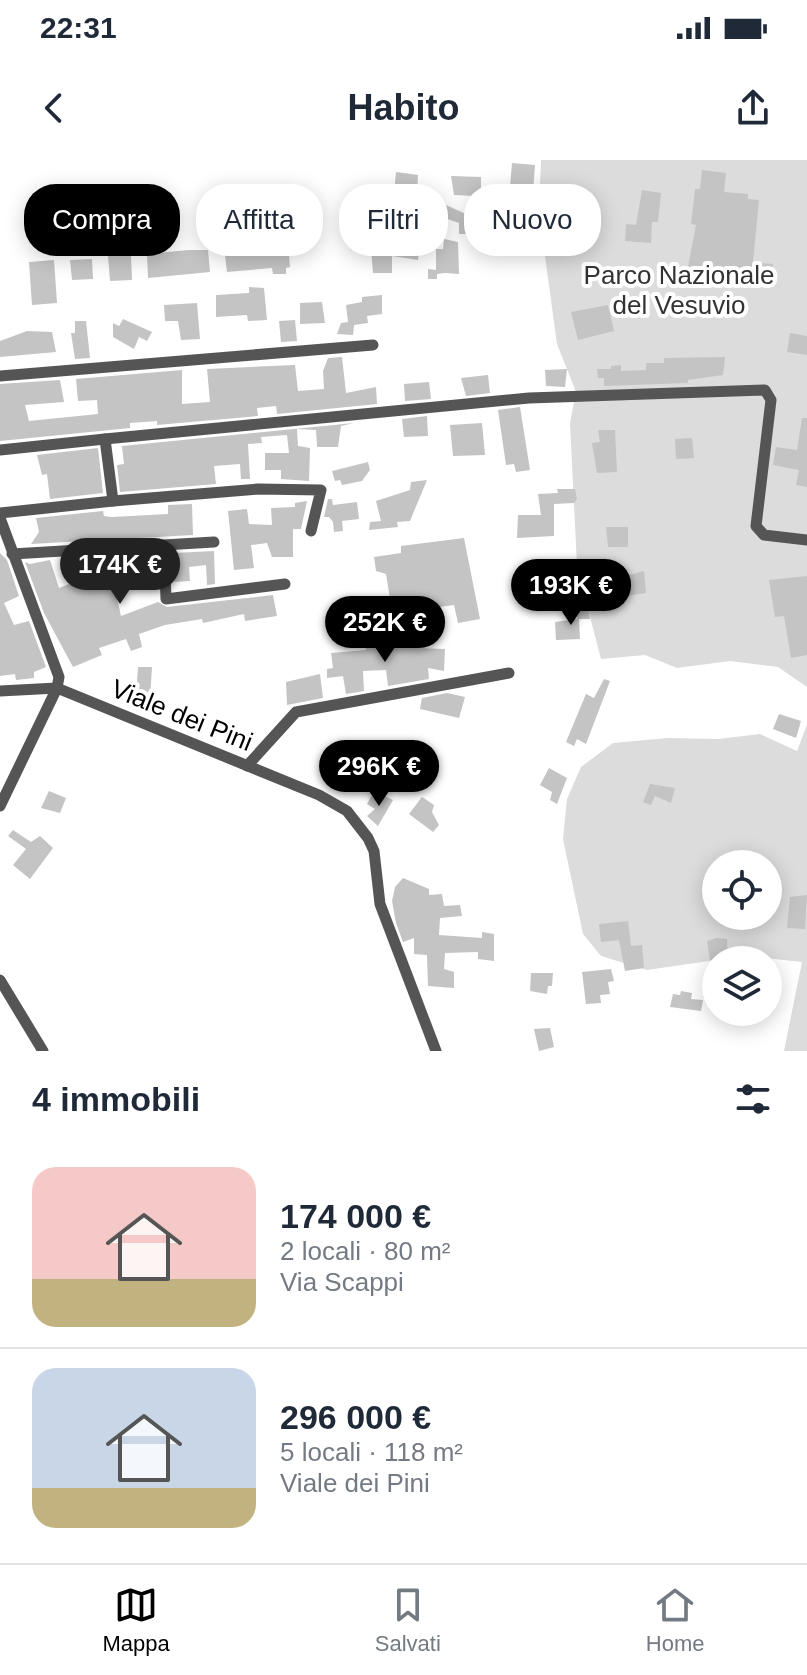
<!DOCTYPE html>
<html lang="it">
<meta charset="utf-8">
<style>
:root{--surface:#fff;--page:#f6f6f7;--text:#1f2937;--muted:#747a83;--line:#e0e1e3;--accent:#000}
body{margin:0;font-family:Arial,sans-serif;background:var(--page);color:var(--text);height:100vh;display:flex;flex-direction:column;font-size:30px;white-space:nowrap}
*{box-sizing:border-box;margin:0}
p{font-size:26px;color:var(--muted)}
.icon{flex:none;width:44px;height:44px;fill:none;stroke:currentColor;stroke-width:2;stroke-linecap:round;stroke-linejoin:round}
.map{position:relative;height:891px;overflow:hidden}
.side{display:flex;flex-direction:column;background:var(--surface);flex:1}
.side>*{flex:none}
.hud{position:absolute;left:24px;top:24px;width:760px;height:72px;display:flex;gap:16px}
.controls{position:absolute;left:702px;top:690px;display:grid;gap:16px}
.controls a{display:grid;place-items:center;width:80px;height:80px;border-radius:50%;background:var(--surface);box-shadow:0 4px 20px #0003;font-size:40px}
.price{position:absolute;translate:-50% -68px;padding:0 18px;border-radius:28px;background:var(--accent);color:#fff;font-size:26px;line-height:52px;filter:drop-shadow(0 2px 4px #0008)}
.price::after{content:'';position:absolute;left:50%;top:48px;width:24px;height:18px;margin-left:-12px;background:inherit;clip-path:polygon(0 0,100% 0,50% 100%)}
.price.on{background:#222;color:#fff}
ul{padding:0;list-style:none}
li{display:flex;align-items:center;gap:24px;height:200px;padding:0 32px}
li+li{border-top:2px solid var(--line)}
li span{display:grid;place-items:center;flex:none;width:224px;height:160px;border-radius:24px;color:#555}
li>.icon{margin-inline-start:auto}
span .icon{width:96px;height:96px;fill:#fffc;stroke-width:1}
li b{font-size:34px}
h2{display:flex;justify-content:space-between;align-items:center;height:96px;padding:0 32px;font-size:34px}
.pill{padding:0 28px;border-radius:32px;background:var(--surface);box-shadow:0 4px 20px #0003;font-size:28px;line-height:72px}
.pill.on{background:var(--accent);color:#fff}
.status{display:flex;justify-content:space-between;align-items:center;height:56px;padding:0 40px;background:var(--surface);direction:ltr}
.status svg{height:22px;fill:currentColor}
header{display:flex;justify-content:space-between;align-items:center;height:104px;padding:0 32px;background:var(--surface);font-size:36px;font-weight:700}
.dock{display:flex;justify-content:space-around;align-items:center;height:112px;border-top:2px solid var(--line);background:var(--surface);font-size:22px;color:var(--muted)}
.dock a{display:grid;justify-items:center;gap:4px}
.dock .on{color:var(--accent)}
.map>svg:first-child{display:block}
.green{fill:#dcdcdc;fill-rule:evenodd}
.building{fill:#c4c4c4}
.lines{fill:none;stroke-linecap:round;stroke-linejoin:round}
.street{stroke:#555;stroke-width:11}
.labels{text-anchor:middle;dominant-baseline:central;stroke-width:8;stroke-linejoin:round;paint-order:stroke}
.park-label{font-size:26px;fill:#333;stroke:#fff}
.street-label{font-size:26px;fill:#000;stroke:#fff}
</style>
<div class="status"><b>22:31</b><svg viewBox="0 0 49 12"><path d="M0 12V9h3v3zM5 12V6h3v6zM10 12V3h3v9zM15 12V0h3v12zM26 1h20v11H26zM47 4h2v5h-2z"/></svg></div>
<header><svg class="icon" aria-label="back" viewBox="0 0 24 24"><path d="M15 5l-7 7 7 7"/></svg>Habito<svg class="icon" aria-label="share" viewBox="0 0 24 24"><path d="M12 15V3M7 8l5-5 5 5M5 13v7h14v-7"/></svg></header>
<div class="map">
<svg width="807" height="891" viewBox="0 0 807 891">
<rect width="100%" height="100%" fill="#fff"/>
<g class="green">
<path d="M541 0H807V527L778 507 730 501 677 508 645 495 601 499 587 445 579 447 570 263 576 232 557 184 539 52Z"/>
<path d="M807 565V891H784L802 802 766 798 716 800 647 810 601 796 583 774 563 679 567 639 581 607 613 583 668 578 718 579 760 574 797 591ZM716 704H768V756H716Z"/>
</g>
<g class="building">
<path d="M512 3 535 5 532 47 516 46 517 63H507Z"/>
<path d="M702 10 726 13 724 32 748 34V39L759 40 753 102 773 104 772 111 752 110 751 124 686 117 696 65 691 64 695 29H700Z"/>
<path d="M396 12 418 15 417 34 394 33Z"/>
<path d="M451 16 481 17V31H489L491 50 476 49 475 36 454 35Z"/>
<path d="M642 30 661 33 658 62H652L651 83 625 81 626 64 636 65Z"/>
<path d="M446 45 468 55 469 74H459V63L442 57Z"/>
<path d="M421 71 418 100 392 96V113H373L371 89 386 87 387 82 399 85V72Z"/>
<path d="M444 79 458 82 459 114 445 113 437 114V119H428V109L436 110V89H443Z"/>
<path d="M288 84 290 107 286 108V114H273L272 108 227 112 224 87Z"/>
<path d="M189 90H208L210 112 148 118 147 94Z"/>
<path d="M131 95 132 120 110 121 108 96Z"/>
<path d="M92 99 93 119 72 120 70 100Z"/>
<path d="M54 100 57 143 32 145 29 102Z"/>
<path d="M249 127 264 128 267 160 248 161 247 155 216 157V135L249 133Z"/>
<path d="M382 135V154L367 156 368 163 354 165 353 175 337 174 341 163 348 162 346 145 362 142V137Z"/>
<path d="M322 142 325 163 300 164V143Z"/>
<path d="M197 143 200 179 181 180 178 161H165L164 145Z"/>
<path d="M608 145 614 171 578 180 571 152Z"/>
<path d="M123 159 152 172 147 181 139 177 134 189 113 177V163L119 166Z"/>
<path d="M295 160 297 181 281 182 279 161Z"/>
<path d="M75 161H86L90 198 75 199 71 173H75Z"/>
<path d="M27 171 52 172 56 192 0 197V181Z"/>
<path d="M790 173 807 176V195L787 192Z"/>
<path d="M342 197 346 233 376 227 377 244 277 254 276 246 257 248 258 256 157 265V261L130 263V268L0 281V224L60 220 64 242 25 245 29 261 98 254 97 240 78 241 76 219 182 210V244L210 242 207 209 295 205 298 231 324 229 323 211 328 198Z"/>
<path d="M725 197 723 215 688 220V223L604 226V218H598L597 209H611V206L621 205V211L646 210V203H664V198Z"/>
<path d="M567 209 565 227 546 226 545 210Z"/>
<path d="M488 215 490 233 466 236 461 218Z"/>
<path d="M429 222 431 239 405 241 404 224Z"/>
<path d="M520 247 530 310 516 312 514 304 506 305 498 250Z"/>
<path d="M427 256 428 276 404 277 402 259Z"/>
<path d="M802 258H807V327L796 325 799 310 773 305 776 287 797 290Z"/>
<path d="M354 263 341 266 338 287H317L316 270 297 269 298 286 310 288 309 321 281 319V310H265V293H289L287 275 261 277 262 283 248 284 250 319H241L240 304 214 306 216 324 120 332 117 305 124 304 122 286Z"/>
<path d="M482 263 485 295 453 296 450 265Z"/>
<path d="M598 270H615L617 312 597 313 592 283 600 282Z"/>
<path d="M692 278 694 298 676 299 675 279Z"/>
<path d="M98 288 103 333 50 339 47 314 42 315 37 295Z"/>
<path d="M368 302 370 310 362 321 342 325 340 320 335 321 332 311Z"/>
<path d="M427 320 410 361 397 362 398 367 369 370 370 362 381 361 376 341 410 330 411 322Z"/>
<path d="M557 329H575L577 339 574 343 554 344V376L517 378 518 355H541L538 334 558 333Z"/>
<path d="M328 339H332L333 345 357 342 359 359 342 361 343 371 334 372 333 362 329 357H324Z"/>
<path d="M307 341 301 369H293V397H272L267 383 251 385 254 408 234 410 228 351 247 349 249 364 272 365 271 348 295 347V343Z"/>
<path d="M192 344 193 375 31 384 39 372 36 358 103 351 104 356 112 357 168 354V345Z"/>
<path d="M606 367H628V387H608Z"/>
<path d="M464 378 480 459 458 463 454 445 410 451 409 442 391 445 386 414 376 411 374 397 401 393V386Z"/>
<path d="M214 391 215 424 207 425 206 405 189 407 190 421 174 422 173 393Z"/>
<path d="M0 393 7 400 19 436 4 443 14 465 29 461 46 507 34 512V518L16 520 15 514 0 516Z"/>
<path d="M156 394 157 430H141L142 409 111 412 121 456 158 442 167 447 273 435 277 456 245 461 244 454 203 463 202 459 165 465 139 474 142 487 131 491 126 479 99 488 102 495 73 507 44 453 25 402 30 404 50 400 59 428 79 420 80 398Z"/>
<path d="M644 411 646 433 600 440 597 414 617 412 619 418Z"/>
<path d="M807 416V495L791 498 784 456 775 457 769 420Z"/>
<path d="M588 449 590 459H579L580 479 556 480 555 462 577 459 576 450Z"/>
<path d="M384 478 385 487 445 489 444 511 428 508 429 519 388 526 386 510 363 511 364 531 346 534 343 516 327 518V509L333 508 331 493 366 490 364 479Z"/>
<path d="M138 507H152L150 539 136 537Z"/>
<path d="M320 514 323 538 287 545 286 522Z"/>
<path d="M604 519 610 521 586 584 577 579 574 586 566 582 586 534 594 538Z"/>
<path d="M447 533 465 537 459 558 420 549 422 538Z"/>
<path d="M779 554 801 561 796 578 773 569Z"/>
<path d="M358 582 377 606H367L362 615 355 614 354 621H341L342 596 364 603 352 586Z"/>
<path d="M379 590 402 591V602H395L406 628 398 631 387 607 378 606Z"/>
<path d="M549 608 567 618 557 644 550 640 552 632 540 625Z"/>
<path d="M650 624 675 628 671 643 655 636 651 645 643 642Z"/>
<path d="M49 631 66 638 60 653 41 648Z"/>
<path d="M378 633 393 640 378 666 367 656 375 649 367 644 371 636 375 638Z"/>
<path d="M422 637 434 645 432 652 439 665 433 672 409 654Z"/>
<path d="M13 670 31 682 40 676 53 688 30 719 13 705 26 689 8 676Z"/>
<path d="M403 718 429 729V735L442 734 444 746 460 745 462 756 440 758 439 775 482 778V772L494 774V801L478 799V792L445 793 444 809 454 812V828L428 826 427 795 414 794V778L403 782 396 763 392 741 395 727Z"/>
<path d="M807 735 805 769 787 768 790 737Z"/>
<path d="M628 761 631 786 642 785 644 808 625 811 619 780 601 782 599 764Z"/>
<path d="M717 778 727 779 728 800H710L707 781Z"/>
<path d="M611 809 614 821 608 822 610 834 600 835 601 843 586 844 582 812Z"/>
<path d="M531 813H553L552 826H548L547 834 530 831Z"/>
<path d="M681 831 692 833 691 839 703 840 701 851 670 847 673 834 680 835Z"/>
<path d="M550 868 554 887 539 891 534 869Z"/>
</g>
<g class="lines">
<g class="street">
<path d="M0 216 373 185"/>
<path d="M0 290 105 279"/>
<path d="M0 353 113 341"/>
<path d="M0 358 59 517 57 528 0 646"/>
<path d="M311 371 321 330 258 329 113 341 105 279 529 238 765 230 771 240 756 366 764 375 807 380"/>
<path d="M164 386 166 439 285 424"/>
<path d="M12 394 214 382"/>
<path d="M0 531 57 528 319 635 347 651 368 678 374 691 380 744 436 891"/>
<path d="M247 606 296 552 509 513"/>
<path d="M0 820 43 891"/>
</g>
</g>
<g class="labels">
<g class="park-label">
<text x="679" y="115">Parco Nazionale<tspan x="679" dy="30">del Vesuvio</tspan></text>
</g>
<g class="street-label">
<text transform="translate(182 555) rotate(22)">Viale dei Pini</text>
</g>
</g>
</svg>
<div class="controls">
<a><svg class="icon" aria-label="locate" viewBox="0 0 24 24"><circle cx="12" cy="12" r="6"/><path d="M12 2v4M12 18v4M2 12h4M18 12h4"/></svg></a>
<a><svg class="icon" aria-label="layers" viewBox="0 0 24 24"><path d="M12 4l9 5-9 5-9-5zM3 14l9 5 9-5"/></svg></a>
</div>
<b class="price on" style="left:120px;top:446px">174K €</b>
<b class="price" style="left:571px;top:467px">193K €</b>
<b class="price" style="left:385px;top:504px">252K €</b>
<b class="price" style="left:379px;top:648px">296K €</b>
<div class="hud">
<a class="pill on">Compra</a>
<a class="pill">Affitta</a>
<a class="pill">Filtri</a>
<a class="pill">Nuovo</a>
</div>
</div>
<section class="side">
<h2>4 immobili<svg class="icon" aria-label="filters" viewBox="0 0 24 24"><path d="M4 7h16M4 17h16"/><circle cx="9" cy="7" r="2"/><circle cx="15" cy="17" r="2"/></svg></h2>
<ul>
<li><span style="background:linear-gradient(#f6c9c9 70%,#c2b280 0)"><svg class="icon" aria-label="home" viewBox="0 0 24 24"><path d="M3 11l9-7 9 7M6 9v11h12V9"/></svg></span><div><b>174 000 €</b><p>2 locali · 80 m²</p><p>Via Scappi</p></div></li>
<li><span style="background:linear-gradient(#c9d6e8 75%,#c2b280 0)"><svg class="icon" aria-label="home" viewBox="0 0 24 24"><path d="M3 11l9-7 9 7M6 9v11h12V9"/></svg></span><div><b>296 000 €</b><p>5 locali · 118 m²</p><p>Viale dei Pini</p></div></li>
</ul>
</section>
<nav class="dock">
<a class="on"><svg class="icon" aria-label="map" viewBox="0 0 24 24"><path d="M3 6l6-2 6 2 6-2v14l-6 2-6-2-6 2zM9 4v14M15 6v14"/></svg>Mappa</a>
<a><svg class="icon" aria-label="saved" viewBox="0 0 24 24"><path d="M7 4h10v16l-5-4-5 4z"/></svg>Salvati</a>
<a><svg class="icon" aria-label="home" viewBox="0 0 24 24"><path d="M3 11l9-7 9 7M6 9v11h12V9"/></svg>Home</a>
</nav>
